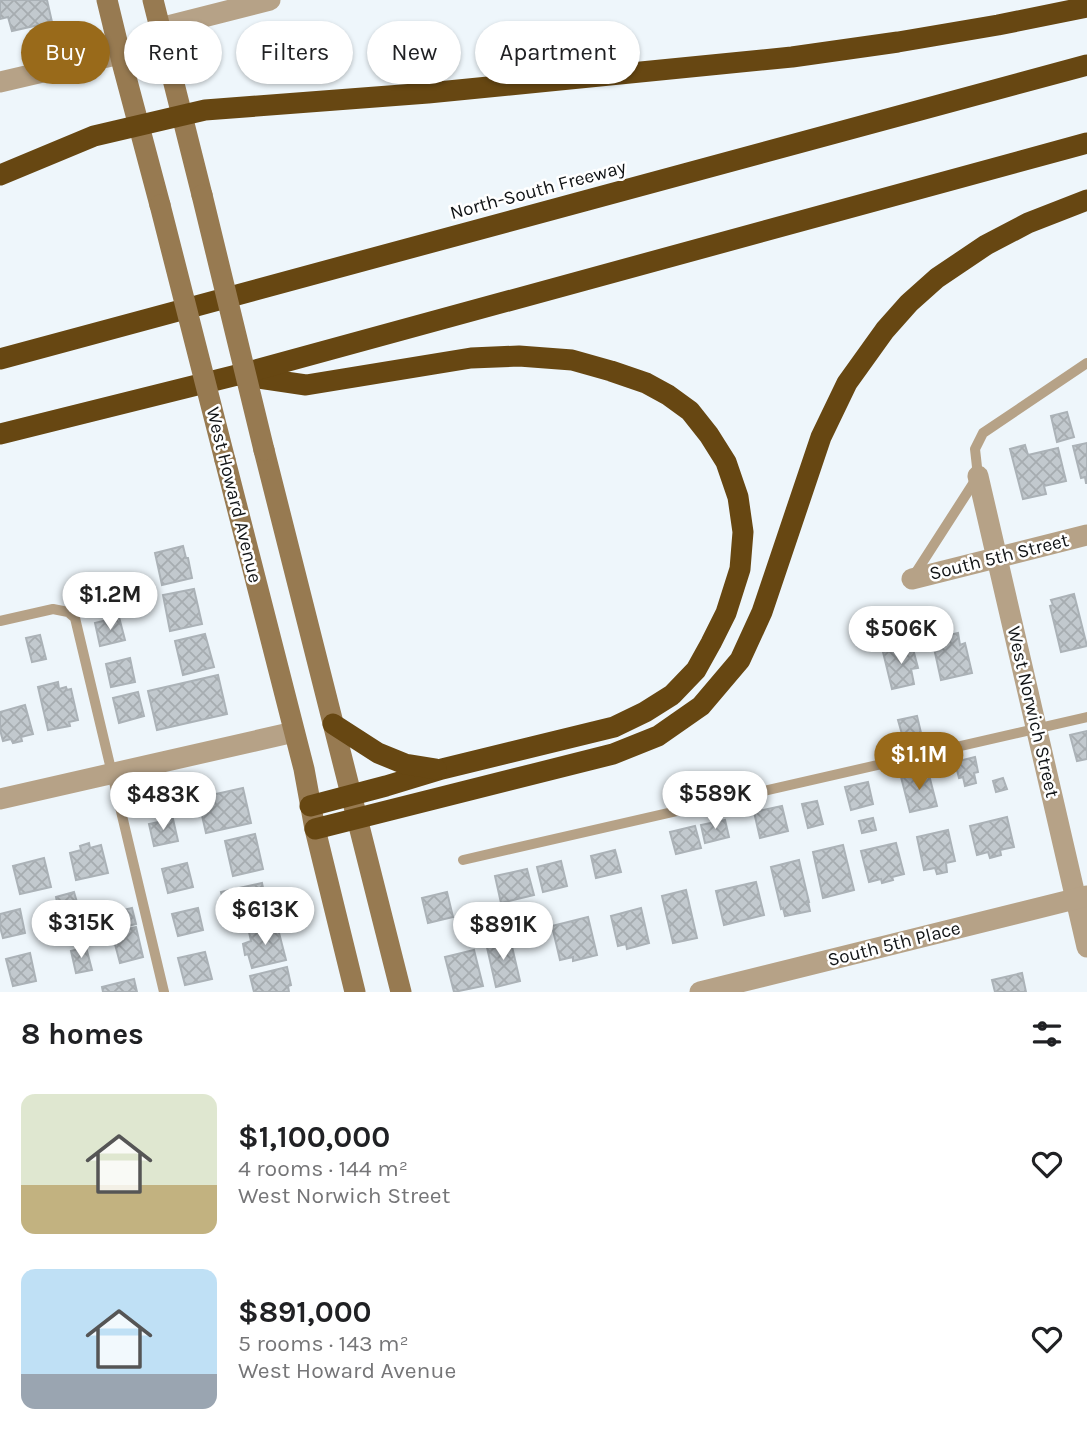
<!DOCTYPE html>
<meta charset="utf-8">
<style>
:root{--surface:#fff;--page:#f2f2f2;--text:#202124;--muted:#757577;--accent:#996a1a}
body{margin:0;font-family:Karla,sans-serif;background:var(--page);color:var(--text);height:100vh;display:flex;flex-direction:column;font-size:26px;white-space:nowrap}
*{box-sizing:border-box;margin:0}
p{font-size:23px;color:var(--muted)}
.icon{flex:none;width:38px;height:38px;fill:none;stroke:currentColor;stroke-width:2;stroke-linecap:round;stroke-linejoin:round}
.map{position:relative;height:992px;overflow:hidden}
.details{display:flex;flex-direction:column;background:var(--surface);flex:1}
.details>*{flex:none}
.hud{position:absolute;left:21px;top:21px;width:700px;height:63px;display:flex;gap:14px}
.price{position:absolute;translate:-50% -60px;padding:0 16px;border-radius:24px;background:#fff;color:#222;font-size:23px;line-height:46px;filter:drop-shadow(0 2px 4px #0008)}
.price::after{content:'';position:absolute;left:50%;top:42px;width:21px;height:16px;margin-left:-10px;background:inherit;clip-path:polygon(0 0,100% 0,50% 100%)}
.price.active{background:var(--accent);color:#fff}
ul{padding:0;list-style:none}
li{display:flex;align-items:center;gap:21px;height:175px;padding:0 21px}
li span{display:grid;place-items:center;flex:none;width:196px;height:140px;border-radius:14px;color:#555}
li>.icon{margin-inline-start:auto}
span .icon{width:84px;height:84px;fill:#fffc;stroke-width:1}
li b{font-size:30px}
h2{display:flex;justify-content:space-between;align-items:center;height:84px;padding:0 21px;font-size:30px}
.pill{padding:0 24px;border-radius:32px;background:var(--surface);box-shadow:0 2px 5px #0004;font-size:24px;line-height:63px}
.pill.active{background:var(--accent);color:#fff}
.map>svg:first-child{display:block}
.building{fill:url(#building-cross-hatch);stroke:#abb2b7;stroke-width:2}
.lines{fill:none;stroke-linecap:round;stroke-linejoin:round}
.service{stroke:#b6a287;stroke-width:10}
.minor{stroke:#b6a287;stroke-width:21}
.secondary{stroke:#977a51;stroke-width:21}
.motorway{stroke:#674712;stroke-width:21}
.secondary-bridge{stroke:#977a51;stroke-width:21}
.labels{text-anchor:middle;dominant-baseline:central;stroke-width:5;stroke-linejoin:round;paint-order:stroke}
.street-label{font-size:19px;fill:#111416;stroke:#fff}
</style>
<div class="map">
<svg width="1087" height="992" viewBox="0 0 1087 992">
<defs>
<pattern id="building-cross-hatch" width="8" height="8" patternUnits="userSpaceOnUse" patternTransform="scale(1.75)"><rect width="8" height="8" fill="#c2c9ce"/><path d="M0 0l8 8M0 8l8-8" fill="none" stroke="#a6acb0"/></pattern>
</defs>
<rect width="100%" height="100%" fill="#eef6fb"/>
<g class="building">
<path d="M0 0H47L52 22 12 31 8 17 0 19Z"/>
<path d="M1067 412 1074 437 1057 442 1051 416Z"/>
<path d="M1087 443V483H1086L1085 477 1081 478 1073 446Z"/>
<path d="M1025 445 1028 455 1058 448 1066 481 1044 486 1046 494 1023 499 1010 449Z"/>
<path d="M183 546 186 558H188L192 578 162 585 155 553Z"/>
<path d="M111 578 115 595 88 602 84 585Z"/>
<path d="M194 589 202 624 170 631 163 595Z"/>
<path d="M1074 594 1087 646 1061 652 1050 606 1053 605 1051 600Z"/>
<path d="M119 617 125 640 100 646 95 623Z"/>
<path d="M958 633 960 645 965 643 972 673 941 680 932 639Z"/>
<path d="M205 634 214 667 183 675 175 641Z"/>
<path d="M40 635 46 659 32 662 26 638Z"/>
<path d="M912 645 918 668 911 669 914 684 892 689 883 652Z"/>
<path d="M130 658 135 682 111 687 106 664Z"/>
<path d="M218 675 227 714 157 730 148 691Z"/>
<path d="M58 682 59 689 66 687 67 690 71 689 78 720 69 722 70 726 48 730 38 687Z"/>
<path d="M138 692 144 716 119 723 113 698Z"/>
<path d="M25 705 33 734 21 737 22 741 13 743 11 739 3 741 0 730V712Z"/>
<path d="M917 716 922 737 904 741 898 720Z"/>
<path d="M1087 731V759L1077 761 1070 735Z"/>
<path d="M975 757 978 772 974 773 976 783 965 786 963 777 959 778 955 762Z"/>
<path d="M928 771 937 806 910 812 901 777Z"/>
<path d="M1003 778 1007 789 996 792 993 781Z"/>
<path d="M868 782 873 804 851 810 845 787Z"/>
<path d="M243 788 251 823 206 833 198 798Z"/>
<path d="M817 801 823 824 808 828 802 804Z"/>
<path d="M782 806 788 831 760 838 754 812Z"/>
<path d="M1007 817 1014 847 1000 850 1001 855 990 858 988 852 977 855 970 826Z"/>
<path d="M873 818 876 830 862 833 859 821Z"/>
<path d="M173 819 178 841 154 846 149 824Z"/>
<path d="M725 820 729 837 705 843 701 825Z"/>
<path d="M695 826 701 848 676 854 670 832Z"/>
<path d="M948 830 955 861 946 863 947 872 937 874 935 868 924 870 917 837Z"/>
<path d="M255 834 263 869 233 876 225 841Z"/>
<path d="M89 843 90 848 101 845 108 873 76 880 70 853 81 850 80 846Z"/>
<path d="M896 843 904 874 892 877 893 880 882 883 881 879 869 882 861 851Z"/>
<path d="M843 845 854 890 823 898 813 852Z"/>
<path d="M615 850 621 872 596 878 591 856Z"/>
<path d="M44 858 51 887 20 894 13 866Z"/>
<path d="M799 860 809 902H808L810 911 785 916 783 908 781 909 771 867Z"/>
<path d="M561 861 567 886 543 892 537 867Z"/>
<path d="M187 863 193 887 168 893 162 869Z"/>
<path d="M527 869 534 895 501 903 495 876Z"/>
<path d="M756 882 764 915 724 925 716 891Z"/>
<path d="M262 883 264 893 269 892 274 914 229 924 221 892Z"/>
<path d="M686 890 697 938 673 943 662 896Z"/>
<path d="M74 892 81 916 61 921 56 897Z"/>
<path d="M447 892 453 917 428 923 422 898Z"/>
<path d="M132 908 136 924 111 930 107 914Z"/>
<path d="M198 908 203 930 178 936 172 914Z"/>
<path d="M641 908 649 943 627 949 626 944 618 946 611 916Z"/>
<path d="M20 909 25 933 3 938 0 927V914Z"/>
<path d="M588 917 597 955 573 961V957L560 960 552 926Z"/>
<path d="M277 925 286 960 252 968 248 954 245 955 243 944 251 941 249 932Z"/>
<path d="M136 927 143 957 120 963 112 933Z"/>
<path d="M510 938 520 981 496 987 486 943Z"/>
<path d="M86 947 92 970 76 973 71 951Z"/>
<path d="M474 950 483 986 454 992 445 957Z"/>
<path d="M205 952 212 979 185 985 178 958Z"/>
<path d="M30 953 36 981 13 986 6 959Z"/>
<path d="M287 967 291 985 288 986 289 992H254L250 976Z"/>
<path d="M1022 973 1026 992H995L992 980Z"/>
<path d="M134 979 137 992H103L102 987Z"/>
</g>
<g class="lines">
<g class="service">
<path d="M913 577 978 476 975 449 983 433 1087 363"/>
<path d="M0 621 53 609 68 612 75 618 164 992"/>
<path d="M463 860 1087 717"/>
</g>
<g class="minor">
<path d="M160 28 270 0"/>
<path d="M0 82 120 54"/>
<path d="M978 476 1087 947"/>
<path d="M912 579 1087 535"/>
<path d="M0 799 294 732"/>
<path d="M700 992 1087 896"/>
</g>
<g class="secondary">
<path d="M107 0 123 66 160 205"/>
<path d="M153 0 202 195"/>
<path d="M264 450 401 992"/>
<path d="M225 460 304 769 315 829 355 992"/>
</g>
<g class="motorway">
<path d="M0 175 94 136 205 110 428 93 792 57 898 42 998 25 1087 7"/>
<path d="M0 359 1087 65"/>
<path d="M237 375 306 385 471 358 519 356 572 360 611 371 646 383 668 395 690 411 709 435 726 462 738 497 743 532 740 569 726 613 711 643 696 670 672 695 645 712 614 727 442 769 386 786 310 806"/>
<path d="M0 434 237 375 1087 143"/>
<path d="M333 724 378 753 405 764 436 769"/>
<path d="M315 829 613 754 658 736 701 706 740 660 762 612 821 437 847 383 885 330 909 303 937 278 986 245 1028 223 1087 200"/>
</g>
<g class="secondary-bridge">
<path d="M202 195 264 450"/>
<path d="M160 205 225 460"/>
</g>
</g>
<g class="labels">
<g class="street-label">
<text transform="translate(538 190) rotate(-15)">North-South Freeway</text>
<text transform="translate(234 495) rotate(76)">West Howard Avenue</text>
<text transform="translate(999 557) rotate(-14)">South 5th Street</text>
<text transform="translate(1033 712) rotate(77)">West Norwich Street</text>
<text transform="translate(894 944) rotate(-14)">South 5th Place</text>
</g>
</g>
</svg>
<b class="price" style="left:110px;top:632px">$1.2M</b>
<b class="price" style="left:901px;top:666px">$506K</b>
<b class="price active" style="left:919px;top:792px">$1.1M</b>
<b class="price" style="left:715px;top:831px">$589K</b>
<b class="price" style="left:163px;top:832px">$483K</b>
<b class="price" style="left:265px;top:947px">$613K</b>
<b class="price" style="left:81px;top:960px">$315K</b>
<b class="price" style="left:503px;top:962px">$891K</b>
<div class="hud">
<a class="pill active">Buy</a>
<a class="pill">Rent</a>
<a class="pill">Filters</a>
<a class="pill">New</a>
<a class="pill">Apartment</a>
</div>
</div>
<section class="details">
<h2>8 homes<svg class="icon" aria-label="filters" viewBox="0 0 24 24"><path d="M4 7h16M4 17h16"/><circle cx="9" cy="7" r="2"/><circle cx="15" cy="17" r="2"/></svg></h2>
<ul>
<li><span style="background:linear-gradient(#dfe7d0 65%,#c2b280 0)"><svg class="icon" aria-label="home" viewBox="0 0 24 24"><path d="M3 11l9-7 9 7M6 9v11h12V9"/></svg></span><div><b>$1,100,000</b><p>4 rooms · 144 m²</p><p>West Norwich Street</p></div><svg class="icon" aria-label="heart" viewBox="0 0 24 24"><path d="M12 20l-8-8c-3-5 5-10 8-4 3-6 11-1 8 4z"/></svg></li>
<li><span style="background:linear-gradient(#bfe0f5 75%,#9aa5b1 0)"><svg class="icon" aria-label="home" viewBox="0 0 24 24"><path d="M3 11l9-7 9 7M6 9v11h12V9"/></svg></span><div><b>$891,000</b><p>5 rooms · 143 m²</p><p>West Howard Avenue</p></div><svg class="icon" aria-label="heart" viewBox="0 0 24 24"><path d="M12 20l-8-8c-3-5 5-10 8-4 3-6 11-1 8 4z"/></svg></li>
</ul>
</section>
